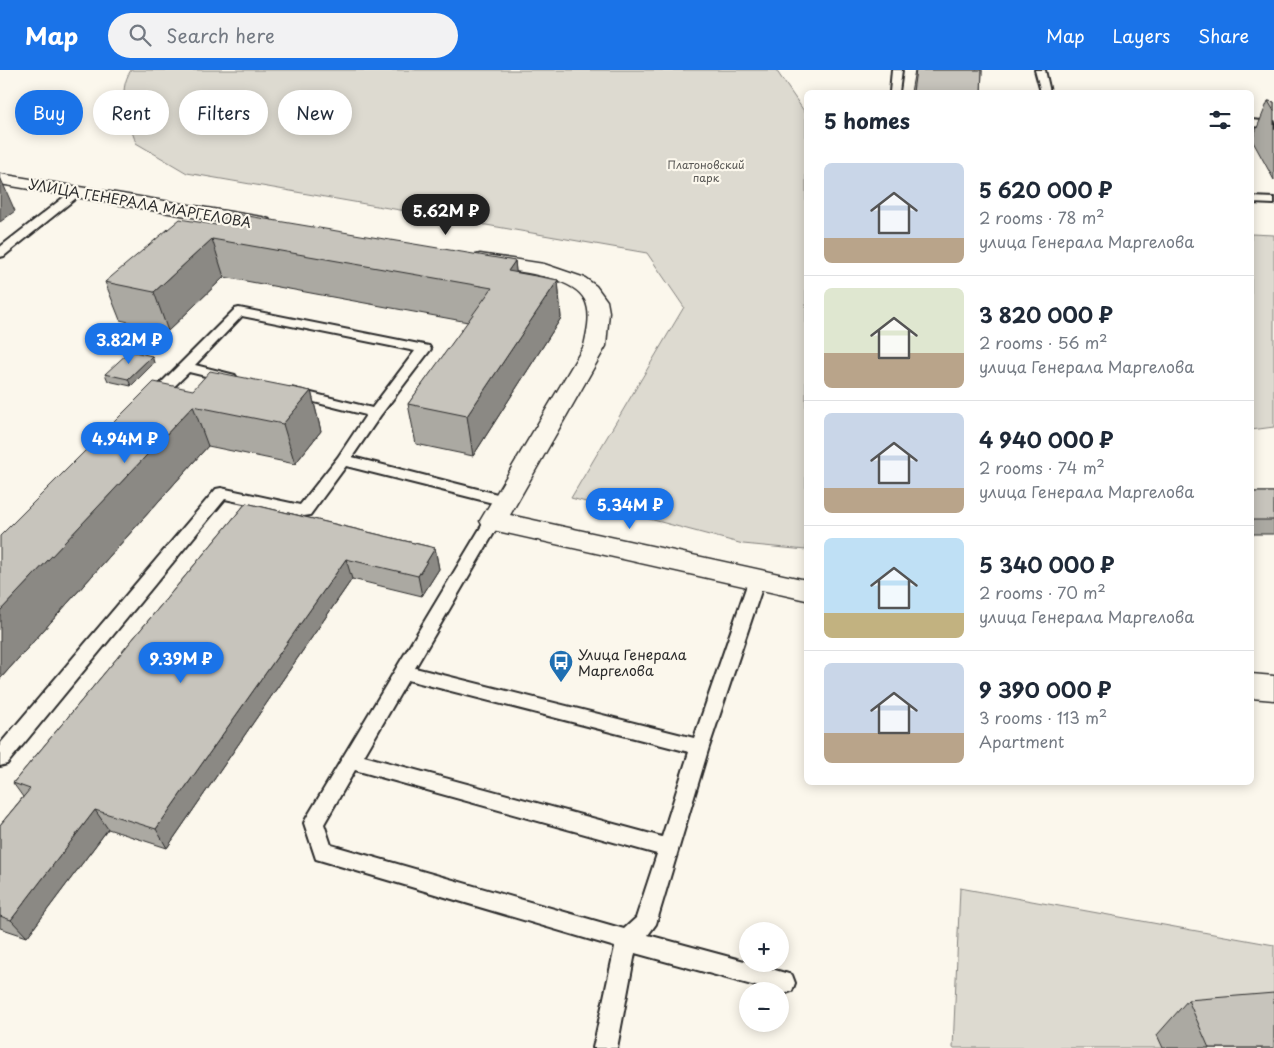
<!DOCTYPE html>
<meta charset="utf-8">
<style>
:root{--surface:#fff;--page:#f2f2f3;--text:#1f2937;--muted:#747a83;--line:#e0e1e3;--accent:#1a73e8}
body{margin:0;font-family:"Playpen Sans",sans-serif;background:var(--page);color:var(--text);height:100vh;display:flex;flex-direction:column;font-size:19px;white-space:nowrap}
*{box-sizing:border-box;margin:0}
p{font-size:16px;color:var(--muted)}
.icon{flex:none;width:28px;height:28px;fill:none;stroke:currentColor;stroke-width:2;stroke-linecap:round;stroke-linejoin:round}
.map{position:relative;flex:1;overflow:hidden}
.sheet{position:absolute;left:804px;top:20px;width:450px;height:695px;display:flex;flex-direction:column;background:var(--surface);border-radius:8px;box-shadow:0 2px 12px #0003}
.sheet>*{flex:none}
.top-card{position:absolute;left:15px;top:20px;width:475px;height:45px;display:flex;gap:10px}
.tools{position:absolute;left:739px;top:852px;display:grid;gap:10px}
.tools a{display:grid;place-items:center;width:50px;height:50px;border-radius:50%;background:var(--surface);box-shadow:0 2px 12px #0003;font-size:25px}
.price{position:absolute;translate:-50% -42px;padding:0 11px;border-radius:18px;background:var(--accent);color:#fff;font-size:16px;line-height:32px;filter:drop-shadow(0 1px 2px #0008)}
.price::after{content:'';position:absolute;left:50%;top:30px;width:15px;height:11px;margin-left:-8px;background:inherit;clip-path:polygon(0 0,100% 0,50% 100%)}
.price.current{background:#222;color:#fff}
ul{padding:0;list-style:none}
li{display:flex;align-items:center;gap:15px;height:125px;padding:0 20px}
li+li{border-top:1px solid var(--line)}
li span{display:grid;place-items:center;flex:none;width:140px;height:100px;border-radius:8px;color:#555}
li>.icon{margin-inline-start:auto}
span .icon{width:60px;height:60px;fill:#fffc;stroke-width:1}
li b{font-size:21px}
h2{display:flex;justify-content:space-between;align-items:center;height:60px;padding:0 20px;font-size:21px}
.chip{padding:0 18px;border-radius:22px;background:var(--surface);box-shadow:0 2px 12px #0003;font-size:18px;line-height:45px}
.chip.current{background:var(--accent);color:#fff}
header{display:flex;align-items:center;gap:30px;box-sizing:border-box;height:70px;padding:0 25px;background:var(--accent);color:#fff}
header strong{font-size:24px}
nav{display:flex;gap:28px;margin-inline-start:auto;font-size:18px}
.search{width:350px;height:45px;background:var(--page);display:flex;align-items:center;gap:12px;box-sizing:border-box;padding:0 18px;border-radius:28px;color:var(--muted);font-size:19px}
.map>svg:first-child{display:block}
.green{fill:#dddad0;stroke:#84827e}
.lines{fill:none;stroke-linecap:round;stroke-linejoin:round}
.service-casing{stroke:#2b2b2b;stroke-width:4}
.minor-casing{stroke:#2b2b2b;stroke-width:3}
.service{fill:#fbf7ec;fill-rule:evenodd}
.minor{fill:#fbf7ec;fill-rule:evenodd}
.wall{fill:#aba9a2;stroke:#2b2b2b}
.shaded-wall{fill:#8b8984;stroke:#2b2b2b}
.building{fill:#c7c4bc;stroke:#2b2b2b}
.labels{text-anchor:middle;dominant-baseline:central;stroke-width:4.5;stroke-linejoin:round;paint-order:stroke}
.far-park-label{font-size:11px;fill:#585754;stroke:#fbf7ec}
.street-label{font-size:14px;fill:#2b2b2b;stroke:#fbf7ec}
.poi-label{font-size:14px;fill:#2b2b2b;stroke:#fbf7ec;text-anchor:start}
</style>
<header>
<strong>Map</strong>
<div class="search"><svg class="icon" aria-label="search" viewBox="0 0 24 24"><circle cx="10" cy="10" r="6"/><path d="M15 15l6 6"/></svg>Search here</div>
<nav><a>Map</a><a>Layers</a><a>Share</a></nav>
</header>
<div class="map">
<svg width="1274" height="978" viewBox="0 0 1274 978">
<rect width="100%" height="100%" fill="#fbf7ec"/>
<filter id="ink" filterUnits="userSpaceOnUse"><feTurbulence type="fractalNoise" baseFrequency=".02" numOctaves="2"/><feDisplacementMap in="SourceGraphic" scale="10" xChannelSelector="R" yChannelSelector="G"/><feConvolveMatrix kernelMatrix="1 2 1 2 8 2 1 2 1" color-interpolation-filters="sRGB"/></filter>
<g filter="url(#ink)">
<g class="green">
<path d="M131 0H776L806 44V480L743 474 571 428 684 237 647 183 187 103 136 73C128 50 116 23 131 0Z"/>
<path d="M1251 164 1274 165V357L1251 360Z"/>
<path d="M960 818 1274 875V978H953Z"/>
</g>
<g class="lines">
<defs>
<g id="service">
<path d="M892 0H902L899 22H890Z"/>
<path d="M1035 0H1045L1050 22H1041Z"/>
<path d="M1251 50 1274 52V58L1251 56Z"/>
<path d="M77 119 82 122 81 124 4 186 0 187V177L73 120Z"/>
<path d="M1251 127 1274 128V134L1251 133Z"/>
<path d="M239 238 429 276 431 279 380 346 352 387 505 426 510 427 513 431 510 435 505 436 346 396 310 445 304 446 225 429 7 694 0 696V674L216 419 221 418 300 435 338 387 366 345 286 325 284 322 286 319 291 318 372 338 415 281 242 246 195 295 235 305 237 308 235 311 230 312 189 302 157 333H147L145 330 147 327 235 239Z"/>
<path d="M493 446 499 447 501 451 415 598 694 668 749 509 751 505 757 503 763 505 765 509 709 677 656 854 648 865 748 892V894H754L792 905 795 913 792 921 784 924 780 921H774L635 883 617 978H593L615 877 316 789 304 753 307 747 487 447ZM408 610 689 682 662 767 364 686ZM355 700 657 784 636 848 624 859 331 775 324 754Z"/>
</g>
<g id="minor">
<path d="M0 104 262 147 269 149 272 153 269 157 262 159 0 114Z"/>
<path d="M480 184 544 194 585 208 596 216 607 231 609 242 606 276 510 445 806 510V530L484 458 480 451 584 276C587 262 592 244 585 230 571 202 500 201 473 194L470 190 473 186Z"/>
<path d="M1251 604 1274 606V630L1251 628Z"/>
</g>
</defs>
<use href="#service" class="service-casing"/>
<use href="#minor" class="minor-casing"/>
<use href="#service" class="service"/>
<use href="#minor" class="minor"/>
</g>
<g class="wall">
<path d="M915 0H982L981 22H911Z"/>
<path d="M1268 31 1274 32V110L1252 70Z"/>
<path d="M216 155 515 191 516 202 558 210 561 248 473 386 416 374 408 334 468 252 224 207 168 261 120 250 105 212Z"/>
<path d="M152 286 154 293 131 316 108 311 105 304Z"/>
<path d="M193 320 311 321 321 361 295 394 208 376 0 609Z"/>
<rect x="1251" y="422" width="23" height="42"/>
<path d="M246 433 435 478 439 499 422 526 352 509 167 778 108 759 27 867 0 858V755L23 727 13 713Z"/>
<path d="M1188 930 1274 978H1163L1157 965Z"/>
</g>
<g class="shaded-wall">
<path d="M0 107 15 141 0 152Z"/>
<path d="M212 169 224 207 168 261 154 222Z"/>
<path d="M515 191 519 229 508 201Z"/>
<path d="M558 210 561 248 473 386 467 346Z"/>
<path d="M152 286 154 293 131 316 128 309Z"/>
<path d="M311 321 321 361 295 394 283 354Z"/>
<path d="M193 336 208 376 0 609V541Z"/>
<path d="M435 478 439 499 422 526 418 506Z"/>
<path d="M346 489 352 509 167 778 156 759Z"/>
<path d="M95 740 108 759 27 867 11 850Z"/>
</g>
<g class="building">
<path d="M916 0H982L981 22H913Z"/>
<path d="M1268 31 1274 32V41Z"/>
<path d="M230 143 515 191 508 201 558 210 467 346 408 334 492 218 212 169 154 222 105 212 180 149 216 155Z"/>
<path d="M130 281 152 286 128 309 105 304Z"/>
<path d="M210 301 311 321 283 354 193 336 0 541V466L154 312 193 320Z"/>
<rect x="1251" y="422" width="23" height="28"/>
<path d="M246 433 435 478 418 506 346 489 156 759 95 740 11 850 0 846V755L30 719 13 713Z"/>
<path d="M1274 923V978H1209L1188 930Z"/>
</g>
</g>
<defs>
<symbol id="bus-pin" viewBox="-11 -11 22 30"><path d="M0 17L-7.5 6A9.5 9.5 0 1 1 7.5 6Z" fill="#1f6fb2" stroke="#fbf7ec"/><path d="M-5-6H5V4H4V6H2V4H-2V6H-4V4H-5ZM-3.5-4V0h7V-4ZM-3.5 1.2v1.5H-2V1.2ZM2 1.2v1.5H3.5V1.2Z" fill="#fff"/></symbol>
</defs>
<g fill-rule="evenodd">
<use href="#bus-pin" x="547" y="578" width="28" height="38"/>
</g>
<g class="labels">
<g class="far-park-label">
<text x="706" y="94">Платоновский<tspan x="706" dy="13">парк</tspan></text>
</g>
<g class="street-label">
<text transform="translate(140 133) rotate(10)">УЛИЦА ГЕНЕРАЛА МАРГЕЛОВА</text>
</g>
<g class="poi-label">
<text x="578" y="584">Улица Генерала<tspan x="578" dy="16">Маргелова</tspan></text>
</g>
</g>
</svg>
<div class="tools">
<a>+</a>
<a>−</a>
</div>
<b class="price current" style="left:446px;top:166px">5.62M ₽</b>
<b class="price" style="left:129px;top:295px">3.82M ₽</b>
<b class="price" style="left:125px;top:394px">4.94M ₽</b>
<b class="price" style="left:630px;top:460px">5.34M ₽</b>
<b class="price" style="left:181px;top:614px">9.39M ₽</b>
<div class="top-card">
<a class="chip current">Buy</a>
<a class="chip">Rent</a>
<a class="chip">Filters</a>
<a class="chip">New</a>
</div>
<section class="sheet">
<h2>5 homes<svg class="icon" aria-label="filters" viewBox="0 0 24 24"><path d="M4 7h16M4 17h16"/><circle cx="9" cy="7" r="2"/><circle cx="15" cy="17" r="2"/></svg></h2>
<ul>
<li><span style="background:linear-gradient(#c9d6e8 75%,#b9a48a 0)"><svg class="icon" aria-label="home" viewBox="0 0 24 24"><path d="M3 11l9-7 9 7M6 9v11h12V9"/></svg></span><div><b>5 620 000 ₽</b><p>2 rooms · 78 m²</p><p>улица Генерала Маргелова</p></div></li>
<li><span style="background:linear-gradient(#dfe7d0 65%,#b9a48a 0)"><svg class="icon" aria-label="home" viewBox="0 0 24 24"><path d="M3 11l9-7 9 7M6 9v11h12V9"/></svg></span><div><b>3 820 000 ₽</b><p>2 rooms · 56 m²</p><p>улица Генерала Маргелова</p></div></li>
<li><span style="background:linear-gradient(#c9d6e8 75%,#b9a48a 0)"><svg class="icon" aria-label="home" viewBox="0 0 24 24"><path d="M3 11l9-7 9 7M6 9v11h12V9"/></svg></span><div><b>4 940 000 ₽</b><p>2 rooms · 74 m²</p><p>улица Генерала Маргелова</p></div></li>
<li><span style="background:linear-gradient(#bfe0f5 75%,#c2b280 0)"><svg class="icon" aria-label="home" viewBox="0 0 24 24"><path d="M3 11l9-7 9 7M6 9v11h12V9"/></svg></span><div><b>5 340 000 ₽</b><p>2 rooms · 70 m²</p><p>улица Генерала Маргелова</p></div></li>
<li><span style="background:linear-gradient(#c9d6e8 70%,#b9a48a 0)"><svg class="icon" aria-label="home" viewBox="0 0 24 24"><path d="M3 11l9-7 9 7M6 9v11h12V9"/></svg></span><div><b>9 390 000 ₽</b><p>3 rooms · 113 m²</p><p>Apartment</p></div></li>
</ul>
</section>
</div>
